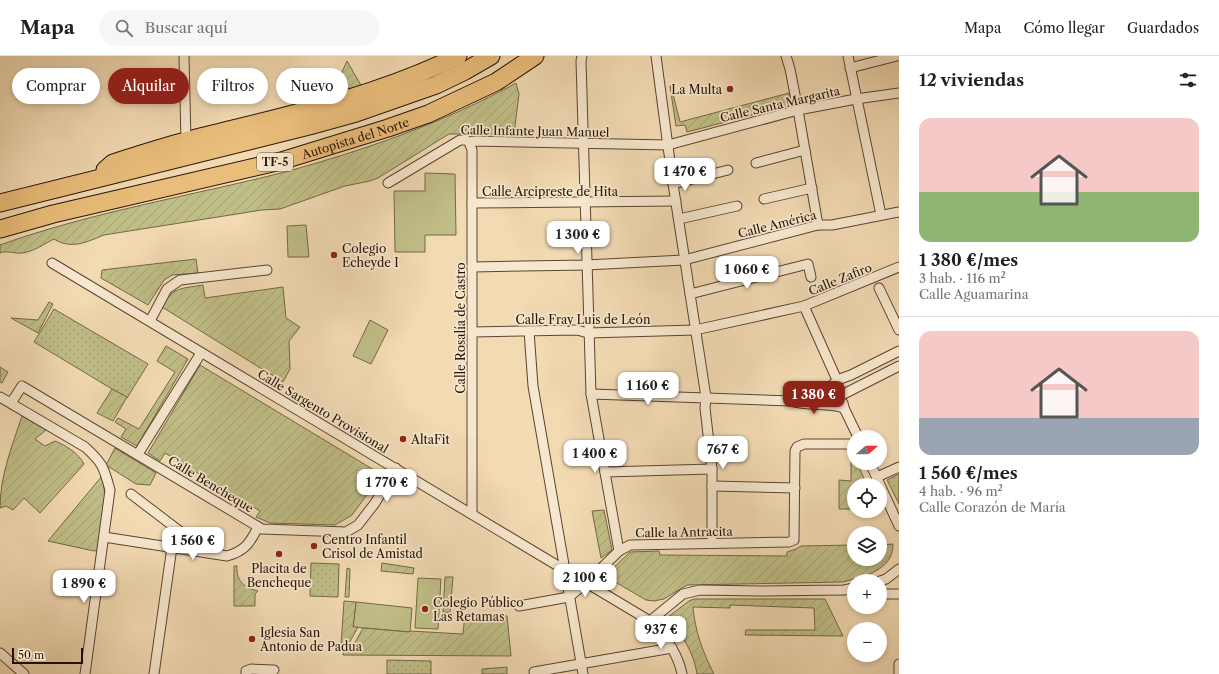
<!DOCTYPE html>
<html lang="es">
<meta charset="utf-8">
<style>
:root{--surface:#fff;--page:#f6f6f6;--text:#202124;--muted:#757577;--line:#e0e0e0;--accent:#8f2418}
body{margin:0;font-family:"Libre Caslon Text",serif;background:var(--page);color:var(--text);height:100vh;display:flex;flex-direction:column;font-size:15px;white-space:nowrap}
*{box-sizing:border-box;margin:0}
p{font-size:13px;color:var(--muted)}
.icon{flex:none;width:22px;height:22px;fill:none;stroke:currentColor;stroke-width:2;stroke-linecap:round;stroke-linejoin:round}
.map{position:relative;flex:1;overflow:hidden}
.details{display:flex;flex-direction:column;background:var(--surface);width:320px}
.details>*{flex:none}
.banner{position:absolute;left:12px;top:12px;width:380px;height:36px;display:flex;gap:8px}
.needle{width:26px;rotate:69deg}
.controls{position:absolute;left:847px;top:374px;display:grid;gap:8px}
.controls a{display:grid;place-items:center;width:40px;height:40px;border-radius:50%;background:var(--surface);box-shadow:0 2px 6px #0003;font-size:20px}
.scale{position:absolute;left:12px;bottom:10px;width:71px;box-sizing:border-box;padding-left:4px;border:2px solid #271305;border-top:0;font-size:11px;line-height:14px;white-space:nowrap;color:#271305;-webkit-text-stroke:3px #f7e7ce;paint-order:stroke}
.price{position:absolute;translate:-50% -34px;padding:0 9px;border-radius:8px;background:#fff;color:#222;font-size:13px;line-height:26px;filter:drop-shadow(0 1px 2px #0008)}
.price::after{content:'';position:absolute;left:50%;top:24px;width:12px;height:9px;margin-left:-6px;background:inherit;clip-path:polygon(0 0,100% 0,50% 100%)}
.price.selected{background:var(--accent);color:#fff}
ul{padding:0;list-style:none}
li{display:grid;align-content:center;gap:8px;height:212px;padding:0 20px}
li+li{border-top:1px solid var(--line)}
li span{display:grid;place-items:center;height:124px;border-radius:12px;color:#555}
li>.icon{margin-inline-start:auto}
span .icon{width:72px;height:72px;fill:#fffc;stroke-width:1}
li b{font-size:17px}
h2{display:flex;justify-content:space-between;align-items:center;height:48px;padding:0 20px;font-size:17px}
.tag{padding:0 14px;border-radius:18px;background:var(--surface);box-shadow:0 2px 6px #0003;font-size:14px;line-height:36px}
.tag.selected{background:var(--accent);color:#fff}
header{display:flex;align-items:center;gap:24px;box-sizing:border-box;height:56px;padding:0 20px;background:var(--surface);border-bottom:1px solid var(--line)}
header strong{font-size:19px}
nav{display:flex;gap:22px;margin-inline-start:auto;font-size:14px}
.search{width:280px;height:36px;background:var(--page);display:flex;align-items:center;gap:10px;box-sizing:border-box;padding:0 14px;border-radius:22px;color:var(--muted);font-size:15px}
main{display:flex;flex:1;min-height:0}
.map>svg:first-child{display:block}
.grass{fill:#c0be88;stroke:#746846}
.park{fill:url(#park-dots);stroke:#746846}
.garden{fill:url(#garden-furrows);stroke:#746846}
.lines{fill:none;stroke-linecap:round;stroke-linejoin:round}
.street-casing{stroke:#5a4530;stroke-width:11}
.highway-casing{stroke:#271305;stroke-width:19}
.street{stroke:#f7e7ce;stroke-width:9}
.highway{stroke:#e9bd7a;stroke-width:17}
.poi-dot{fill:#8f2418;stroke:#f7e7ce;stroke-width:1.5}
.labels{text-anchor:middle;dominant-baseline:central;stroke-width:3.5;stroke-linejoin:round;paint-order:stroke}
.shield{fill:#f7e7ce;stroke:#655341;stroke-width:1}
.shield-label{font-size:11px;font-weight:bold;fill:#271305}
.poi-label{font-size:12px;fill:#271305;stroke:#f7e7ce;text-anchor:start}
.street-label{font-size:12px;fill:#271305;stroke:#f7e7ce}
</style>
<header>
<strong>Mapa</strong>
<div class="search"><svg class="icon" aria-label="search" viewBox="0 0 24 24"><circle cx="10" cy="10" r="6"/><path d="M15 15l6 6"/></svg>Buscar aquí</div>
<nav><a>Mapa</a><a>Cómo llegar</a><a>Guardados</a></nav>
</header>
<main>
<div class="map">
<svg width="899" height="618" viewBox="0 0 899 618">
<defs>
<pattern id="park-dots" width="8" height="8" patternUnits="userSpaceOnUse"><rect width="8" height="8" fill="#c0be88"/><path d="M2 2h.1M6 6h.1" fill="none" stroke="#a5a274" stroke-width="1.8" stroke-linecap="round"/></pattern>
<pattern id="garden-furrows" width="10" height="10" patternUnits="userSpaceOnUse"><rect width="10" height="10" fill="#c0be88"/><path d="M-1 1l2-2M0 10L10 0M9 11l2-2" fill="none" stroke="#a5a274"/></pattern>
</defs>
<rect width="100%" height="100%" fill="#f2dab3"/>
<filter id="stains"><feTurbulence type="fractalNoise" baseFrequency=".005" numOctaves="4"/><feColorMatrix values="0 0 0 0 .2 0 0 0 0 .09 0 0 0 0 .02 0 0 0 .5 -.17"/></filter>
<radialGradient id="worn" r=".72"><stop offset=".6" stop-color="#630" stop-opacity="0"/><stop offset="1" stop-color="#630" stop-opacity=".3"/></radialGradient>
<g class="grass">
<path d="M425 117 455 118 456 179H425V196H395L394 135H425Z"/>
<path d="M306 169 309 201H288L287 170Z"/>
<path d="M370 264 388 274 371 308 353 300Z"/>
<path d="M418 522 441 523 438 573 415 572Z"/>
<path d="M356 546 412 552 410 576 353 571Z"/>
</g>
<g class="park">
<path d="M54 253 148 308 127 342 34 286Z"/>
<path d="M899 418V448L887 424Z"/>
<path d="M311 507 339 508 338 541 310 540Z"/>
<path d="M387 604 431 605V618H387Z"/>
</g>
<g class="garden">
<path d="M347 5 362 31 331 40Z"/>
<path d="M516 27 519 38 514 78H449L378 122 370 125 345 130 280 153 262 154 104 179C87 186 71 194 54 183 44 188 33 196 22 197 14 198 7 194 0 197V189C92 156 190 140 285 116 365 94 443 67 516 27Z"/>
<path d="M670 30H671L680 66 789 37 791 49 687 76 685 69 676 70Z"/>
<path d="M196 203 198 217 172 219 164 224 148 249 101 222 102 214Z"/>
<path d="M203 229 205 242 283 231 286 262 300 271 289 285 290 313 283 326 162 251C173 230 181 233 203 229Z"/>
<path d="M49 246 53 248 38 277 11 262 38 264Z"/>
<path d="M166 290 188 303 137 390 121 381 126 373 115 366 118 362 139 373 175 316 157 305Z"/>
<path d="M200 309 379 417 369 436 352 459 335 469 270 467 256 461 260 455 165 397 160 405 148 397Z"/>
<path d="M0 311 8 316 2 327 0 326Z"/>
<path d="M112 333 127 341 113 365 97 357Z"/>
<path d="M22 360 46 374 35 383 45 390 55 385C67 390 78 397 84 408L40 457 24 442 13 454 6 450 0 452C0 420 12 390 22 360Z"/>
<path d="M115 392 156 417 150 429 136 428 106 409Z"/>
<path d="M851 406 857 407 867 429H854V453H839V424L851 425Z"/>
<path d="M102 420 105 439 98 494 94 495 48 485Z"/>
<path d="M604 454 612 494 601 502 592 455Z"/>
<path d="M893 488C893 515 864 520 843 526L687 529 664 543 654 545 646 544 605 520 630 496 659 495 660 499 787 500V496L796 493 801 490 854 489V503H880V489Z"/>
<path d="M382 507 414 512 413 518 381 515Z"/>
<path d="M234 510H237C236 525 244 532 258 535L255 538V550H234Z"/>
<path d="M347 512 350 513 349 541H345Z"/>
<path d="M445 521H453L450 557 443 556Z"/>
<path d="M694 543H825L843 580 745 579 746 574H815L814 552 730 549V552L693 551C695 575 703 597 714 618H697C694 596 681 578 668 561L689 545Z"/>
<path d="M344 545 356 546 353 571H358L348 589H341Z"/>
<path d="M468 557 507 560 511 600 343 599 344 594 352 592 363 572 409 576 410 575 463 578 465 558 469 559Z"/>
<path d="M507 611V618H482V613Z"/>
</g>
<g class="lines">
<defs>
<g id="street">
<path d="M184 0 186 85"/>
<path d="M582 0 581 5 591 338 619 495"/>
<path d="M656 0 673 128 706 341 705 352 712 413V487"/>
<path d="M786 0 790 13 798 54 818 169"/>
<path d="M848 0 881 159"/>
<path d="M850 12 897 0"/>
<path d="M469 86 472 94V458"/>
<path d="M756 107 805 94"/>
<path d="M388 127 460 84H466L469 86 475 85 668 89 798 54 856 43 899 37"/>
<path d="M673 128 728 114"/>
<path d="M764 143 812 132"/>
<path d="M472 147 676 145"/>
<path d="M679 163 737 150"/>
<path d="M52 207 650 565C665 583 677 594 682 618"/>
<path d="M472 211 586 209 684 204 818 169H832L899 156"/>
<path d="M879 232 899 274"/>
<path d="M690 238 808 208 811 221"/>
<path d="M804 250 837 324"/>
<path d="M150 265 167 233 180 224 267 214"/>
<path d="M529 275 533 330 583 618"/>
<path d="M472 276 577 274 588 277 695 274 804 250 899 211"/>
<path d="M591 338 791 345C809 351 827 346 844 352"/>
<path d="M0 341 85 391C103 407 104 412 110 434L85 618"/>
<path d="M793 345C803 342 832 333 837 324L851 319 899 295"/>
<path d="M11 347 22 330 262 473 346 476 358 469 375 447 396 412"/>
<path d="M843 347 844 352 858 381"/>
<path d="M824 348 899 310"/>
<path d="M138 398 201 297"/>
<path d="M870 407 899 470"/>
<path d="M605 416 712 413"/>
<path d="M877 421 899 411"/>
<path d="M712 430 795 432"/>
<path d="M131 438 194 486 200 495"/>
<path d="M104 481 227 500C245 495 250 487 258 471"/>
<path d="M880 525 886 523 899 513"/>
<path d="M880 538H899"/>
<path d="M519 550 569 541 587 526 619 495 630 489 789 486 794 484 795 395 797 391 804 388H854"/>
<path d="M650 565 683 538 700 534 760 535 844 534 854 532"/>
<path d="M0 597 24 618"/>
<path d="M534 616 672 592"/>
<path d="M154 618 172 491"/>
<path d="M246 618V615L251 613 274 614"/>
<path d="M899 618V608"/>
</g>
<g id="highway">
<path d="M105 114 113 107C138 99 163 91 189 84 279 61 373 42 458 0"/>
<path d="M0 147 309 70 356 57 436 29 465 15 491 0"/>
<path id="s1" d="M0 173 53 158 281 105 388 72 428 58 496 26 535 0"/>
</g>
</defs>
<use href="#street" class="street-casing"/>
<use href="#highway" class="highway-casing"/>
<use href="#street" class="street"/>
<use href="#highway" class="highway"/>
</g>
<g class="poi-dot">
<circle cx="730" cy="33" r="4"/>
<circle cx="334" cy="199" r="4"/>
<circle cx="403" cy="383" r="4"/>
<circle cx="314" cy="490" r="4"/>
<circle cx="279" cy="498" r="4"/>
<circle cx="425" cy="553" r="4"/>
<circle cx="252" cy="583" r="4"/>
</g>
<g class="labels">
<rect class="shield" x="257" y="97" width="36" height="18" rx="3"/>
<g class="shield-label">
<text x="275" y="106">TF-5</text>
</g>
<g class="poi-label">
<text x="722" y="33" text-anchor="end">La Multa</text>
<text x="342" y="192">Colegio<tspan x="342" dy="14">Echeyde I</tspan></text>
<text x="411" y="383">AltaFit</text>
<text x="322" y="483">Centro Infantil<tspan x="322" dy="14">Crisol de Amistad</tspan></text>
<text x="279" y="512" text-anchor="middle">Placita de<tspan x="279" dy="14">Bencheque</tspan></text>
<text x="433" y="546">Colegio Público<tspan x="433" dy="14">Las Retamas</tspan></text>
<text x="260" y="576">Iglesia San<tspan x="260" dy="14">Antonio de Padua</tspan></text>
</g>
<g class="street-label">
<text transform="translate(780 48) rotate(-13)">Calle Santa Margarita</text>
<text transform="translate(535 75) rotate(1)">Calle Infante Juan Manuel</text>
<text stroke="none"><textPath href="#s1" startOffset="367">Autopista del Norte</textPath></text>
<text x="550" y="135">Calle Arcipreste de Hita</text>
<text transform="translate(777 168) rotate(-14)">Calle América</text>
<text transform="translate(840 223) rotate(-22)">Calle Zafiro</text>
<text x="583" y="263">Calle Fray Luis de León</text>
<text transform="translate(460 272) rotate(-90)">Calle Rosalía de Castro</text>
<text transform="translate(323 355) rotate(31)">Calle Sargento Provisional</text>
<text transform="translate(211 428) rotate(31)">Calle Bencheque</text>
<text transform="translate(684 476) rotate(-1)">Calle la Antracita</text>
</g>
</g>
<rect width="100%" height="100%" filter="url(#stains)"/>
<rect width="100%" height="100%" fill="url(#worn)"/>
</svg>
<div class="controls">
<a><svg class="needle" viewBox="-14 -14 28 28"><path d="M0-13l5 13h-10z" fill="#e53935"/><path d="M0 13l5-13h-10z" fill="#757577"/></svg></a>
<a><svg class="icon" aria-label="locate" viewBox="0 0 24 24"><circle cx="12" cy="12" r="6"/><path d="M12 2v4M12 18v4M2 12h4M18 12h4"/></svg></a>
<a><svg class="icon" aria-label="layers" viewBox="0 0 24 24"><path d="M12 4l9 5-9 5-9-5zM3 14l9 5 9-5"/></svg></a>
<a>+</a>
<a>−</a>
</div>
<div class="scale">50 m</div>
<b class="price" style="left:685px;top:136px">1 470 €</b>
<b class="price" style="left:578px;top:199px">1 300 €</b>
<b class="price" style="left:747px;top:234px">1 060 €</b>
<b class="price" style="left:648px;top:350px">1 160 €</b>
<b class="price selected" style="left:814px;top:359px">1 380 €</b>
<b class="price" style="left:723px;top:414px">767 €</b>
<b class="price" style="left:595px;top:418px">1 400 €</b>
<b class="price" style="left:387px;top:447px">1 770 €</b>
<b class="price" style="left:193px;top:505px">1 560 €</b>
<b class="price" style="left:585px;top:542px">2 100 €</b>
<b class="price" style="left:84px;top:548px">1 890 €</b>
<b class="price" style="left:661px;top:594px">937 €</b>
<div class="banner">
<a class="tag">Comprar</a>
<a class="tag selected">Alquilar</a>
<a class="tag">Filtros</a>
<a class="tag">Nuevo</a>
</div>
</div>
<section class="details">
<h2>12 viviendas<svg class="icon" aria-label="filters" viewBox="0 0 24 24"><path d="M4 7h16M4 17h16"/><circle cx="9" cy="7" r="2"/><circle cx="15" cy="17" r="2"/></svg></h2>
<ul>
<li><span style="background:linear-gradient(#f6c9c9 60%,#8fb573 0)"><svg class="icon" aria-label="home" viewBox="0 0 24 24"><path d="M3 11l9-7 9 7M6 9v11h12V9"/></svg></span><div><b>1 380 €/mes</b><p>3 hab. · 116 m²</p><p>Calle Aguamarina</p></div></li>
<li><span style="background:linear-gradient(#f6c9c9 70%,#9aa5b1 0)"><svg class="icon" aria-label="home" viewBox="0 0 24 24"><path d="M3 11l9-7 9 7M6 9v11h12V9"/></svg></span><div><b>1 560 €/mes</b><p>4 hab. · 96 m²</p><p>Calle Corazón de María</p></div></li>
</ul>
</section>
</main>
